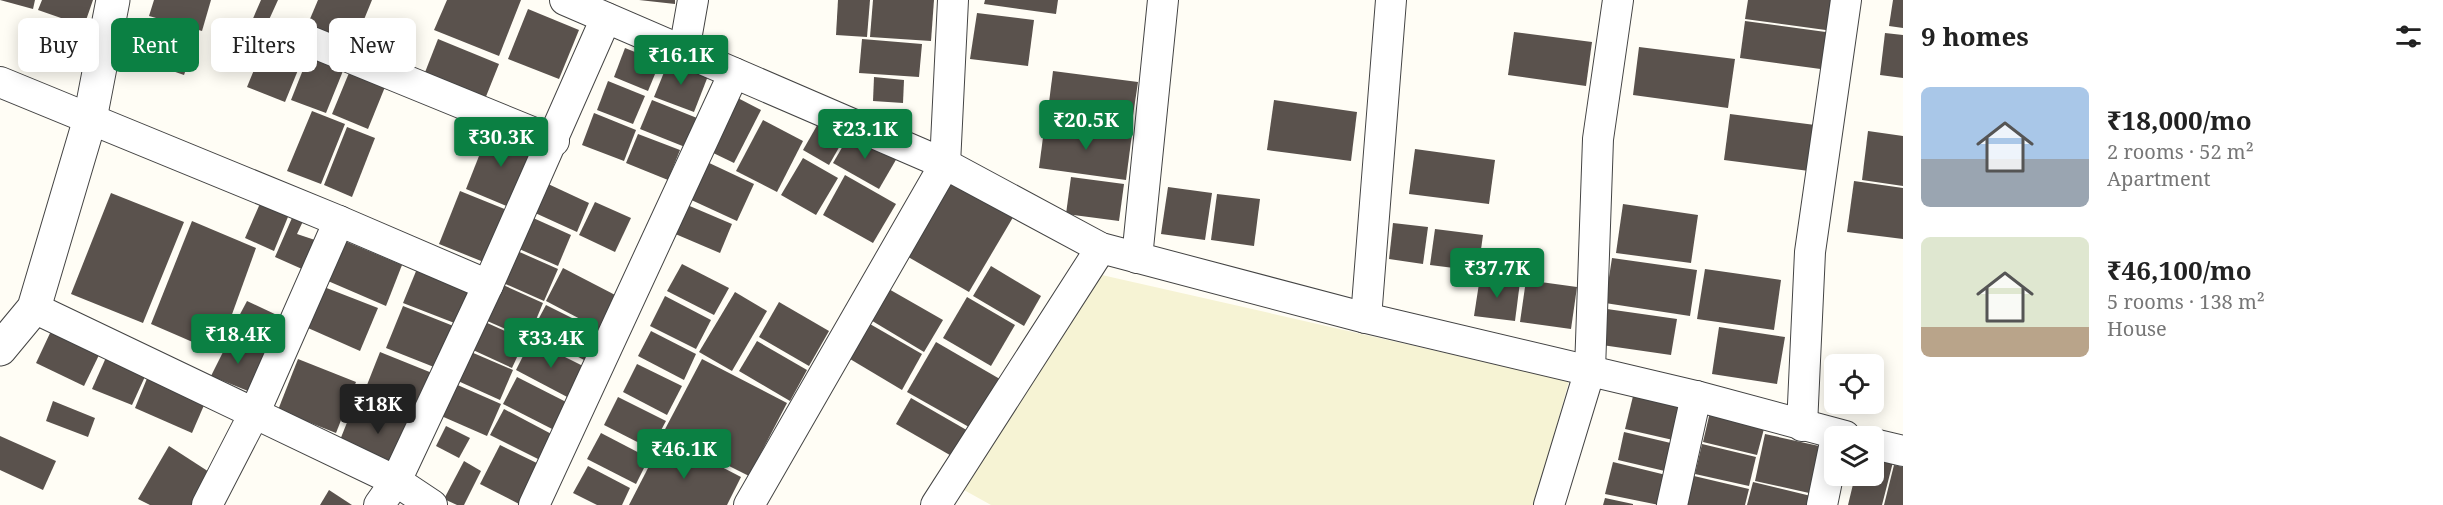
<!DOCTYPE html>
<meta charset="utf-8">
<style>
:root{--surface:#fff;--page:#f6f6f6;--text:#222;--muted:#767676;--accent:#0b8043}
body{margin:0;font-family:"Noto Serif",serif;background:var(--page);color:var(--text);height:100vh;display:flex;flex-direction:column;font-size:22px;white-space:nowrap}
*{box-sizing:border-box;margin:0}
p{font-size:20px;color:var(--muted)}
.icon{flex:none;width:33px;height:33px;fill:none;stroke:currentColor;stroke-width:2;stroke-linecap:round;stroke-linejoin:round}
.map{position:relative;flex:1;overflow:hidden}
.side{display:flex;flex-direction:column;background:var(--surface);width:540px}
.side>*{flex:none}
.hud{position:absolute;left:18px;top:18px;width:570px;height:54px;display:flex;gap:12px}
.fabs{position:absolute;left:1824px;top:354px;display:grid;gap:12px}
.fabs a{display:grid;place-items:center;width:60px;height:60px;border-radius:9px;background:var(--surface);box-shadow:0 3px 15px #0003;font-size:30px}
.price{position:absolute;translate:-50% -51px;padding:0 14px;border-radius:6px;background:var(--accent);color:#fff;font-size:20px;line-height:39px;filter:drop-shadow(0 2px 3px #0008)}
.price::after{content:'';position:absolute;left:50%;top:36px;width:18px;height:14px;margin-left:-9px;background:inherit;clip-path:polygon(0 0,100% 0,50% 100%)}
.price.active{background:#222;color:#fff}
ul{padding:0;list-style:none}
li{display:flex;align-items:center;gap:18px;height:150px;padding:0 18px}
li span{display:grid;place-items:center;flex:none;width:168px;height:120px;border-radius:9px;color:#555}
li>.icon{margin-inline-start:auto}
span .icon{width:72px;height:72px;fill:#fffc;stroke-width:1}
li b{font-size:26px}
h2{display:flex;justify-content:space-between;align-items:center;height:72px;padding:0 18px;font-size:26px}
.tag{padding:0 21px;border-radius:9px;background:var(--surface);box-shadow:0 3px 15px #0003;font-size:21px;line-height:54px}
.tag.active{background:var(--accent);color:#fff}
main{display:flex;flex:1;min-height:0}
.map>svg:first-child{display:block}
.farmland{fill:#f6f3d4}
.building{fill:#5a524d}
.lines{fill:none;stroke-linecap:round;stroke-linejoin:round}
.minor-casing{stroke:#444;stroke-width:32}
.tertiary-casing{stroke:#444;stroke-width:35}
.minor{stroke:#fff;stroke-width:30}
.tertiary{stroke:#fff;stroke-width:33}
</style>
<main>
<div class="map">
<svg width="1903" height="505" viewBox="0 0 1903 505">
<rect width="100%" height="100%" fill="#fffdf5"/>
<path class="farmland" d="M1093 273 1569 381 1536 500 1538 505H991L964 490Z"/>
<g class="building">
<path d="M0 0H35L33 9Z"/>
<path d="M42 0H93L84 26 38 10Z"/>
<path d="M154 0H211L202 31 149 16Z"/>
<path d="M261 0H278L258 44 244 39Z"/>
<path d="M318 0H372L354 44 307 26Z"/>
<path d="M447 0H521L499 56 434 30Z"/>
<path d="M639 0H675V4Z"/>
<path d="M838 0H870L867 37 836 35Z"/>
<path d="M873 0H934L931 41 870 37Z"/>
<path d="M985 0H1058L1056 14 984 4Z"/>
<path d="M1748 0H1837L1833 31 1745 19Z"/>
<path d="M1893 0H1903V28L1889 26Z"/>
<path d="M528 9 579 30 559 79 508 59Z"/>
<path d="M977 13 1034 20 1028 66 970 59Z"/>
<path d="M1745 21 1833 33 1828 70 1740 58Z"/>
<path d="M147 24 196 41 184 75 135 58Z"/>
<path d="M1514 32 1592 42 1586 86 1508 75Z"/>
<path d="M269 33 307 48 285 102 247 87Z"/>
<path d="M1885 33 1903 35V78L1880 75Z"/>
<path d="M438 39 499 64 483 104 422 80Z"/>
<path d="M862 39 922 44 919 77 859 73Z"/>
<path d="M1639 47 1735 59 1728 108 1633 95Z"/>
<path d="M625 48 660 62 648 91 614 77Z"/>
<path d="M310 52 345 66 326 113 291 100Z"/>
<path d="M669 60 708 76 694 112 654 97Z"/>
<path d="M351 68 387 82 368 129 332 114Z"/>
<path d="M1053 71 1138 82 1131 129 1047 118Z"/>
<path d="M874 77 904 80 903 103 873 101Z"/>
<path d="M608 81 645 96 633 124 597 110Z"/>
<path d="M732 95 761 110 734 163 705 149Z"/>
<path d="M652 100 697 118 685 147 640 129Z"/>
<path d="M1274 100 1357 112 1351 161 1267 150Z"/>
<path d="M312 111 345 124 321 184 287 171Z"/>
<path d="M594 113 636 130 624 161 582 145Z"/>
<path d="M1730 114 1823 126 1817 172 1724 160Z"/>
<path d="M823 115 849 130 829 165 803 150Z"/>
<path d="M763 120 803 141 777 192 736 171Z"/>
<path d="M1045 122 1132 134 1126 180 1039 168Z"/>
<path d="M347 127 375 138 352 197 324 185Z"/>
<path d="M490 128 536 147 511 208 466 189Z"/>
<path d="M1868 131 1903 136V186L1862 180Z"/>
<path d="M851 132 897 158 879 189 833 163Z"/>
<path d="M638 134 680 150 668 180 626 163Z"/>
<path d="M1415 149 1495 160 1489 204 1409 194Z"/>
<path d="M803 158 838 178 816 215 781 195Z"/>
<path d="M705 161 754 184 737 221 687 198Z"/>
<path d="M845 175 896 204 873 243 823 215Z"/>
<path d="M949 175 1015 214 969 292 903 254Z"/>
<path d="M1071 177 1124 184 1119 221 1066 214Z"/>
<path d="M1854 181 1903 188V239L1847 232Z"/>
<path d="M546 183 589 203 577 232 533 212Z"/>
<path d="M1168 187 1212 193 1205 240 1161 234Z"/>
<path d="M460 191 507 210 486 263 439 244Z"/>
<path d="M111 193 184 222 143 323 71 294Z"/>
<path d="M1217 194 1260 199 1254 246 1211 240Z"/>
<path d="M262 199 290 212 274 251 245 238Z"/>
<path d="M595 202 631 218 615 252 579 235Z"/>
<path d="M685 204 732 224 720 253 673 233Z"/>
<path d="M1623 204 1698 215 1691 263 1616 253Z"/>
<path d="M295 211 305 217 297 234 315 240 302 269 275 257Z"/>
<path d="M531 217 571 235 558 266 517 248Z"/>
<path d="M192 221 256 248 218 353 151 324Z"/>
<path d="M1393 223 1428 227 1423 264 1389 259Z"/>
<path d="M1435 229 1483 235 1478 271 1430 265Z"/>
<path d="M345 241 402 265 386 306 328 281Z"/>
<path d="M515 250 558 269 544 301 501 282Z"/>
<path d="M1612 258 1697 270 1690 316 1605 303Z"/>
<path d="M421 259 475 281 457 324 403 303Z"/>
<path d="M682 264 729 288 714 315 667 291Z"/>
<path d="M991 266 1041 296 1024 326 973 296Z"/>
<path d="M563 268 619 297 601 330 546 301Z"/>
<path d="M1705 269 1781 280 1774 330 1697 319Z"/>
<path d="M1480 277 1520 282 1515 321 1474 316Z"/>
<path d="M1526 280 1577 287 1571 329 1520 322Z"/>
<path d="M501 284 543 303 528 339 485 320Z"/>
<path d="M324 287 378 308 360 351 308 328Z"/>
<path d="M887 288 943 320 924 352 869 319Z"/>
<path d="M735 292 767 311 732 371 699 352Z"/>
<path d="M665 296 711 320 696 349 650 326Z"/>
<path d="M967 297 1015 325 991 366 943 338Z"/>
<path d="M247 301 279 316 264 346 230 333Z"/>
<path d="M779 302 829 331 809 366 759 337Z"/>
<path d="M546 305 602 333 588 362 531 333Z"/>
<path d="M403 306 461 329 444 371 386 348Z"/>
<path d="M1600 308 1677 319 1671 355 1595 344Z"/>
<path d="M485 322 525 340 512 368 473 350Z"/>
<path d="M870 324 922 354 902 390 850 359Z"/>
<path d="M1719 327 1785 337 1777 384 1712 374Z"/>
<path d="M51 331 100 353 84 386 36 363Z"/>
<path d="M651 331 696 354 684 380 638 356Z"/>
<path d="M230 338 265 354 248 391 211 376Z"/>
<path d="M531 340 587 368 571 399 516 370Z"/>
<path d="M757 341 807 370 790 401 739 371Z"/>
<path d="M936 342 1005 382 976 431 907 392Z"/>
<path d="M380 352 442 377 424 419 363 395Z"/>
<path d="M471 352 513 370 500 400 458 381Z"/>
<path d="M108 353 148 370 132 405 92 389Z"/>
<path d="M298 359 356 382 336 433 278 410Z"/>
<path d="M702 359 787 403 749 476 663 433Z"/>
<path d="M637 364 682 386 667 415 623 392Z"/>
<path d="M150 371 208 396 192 433 135 408Z"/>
<path d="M517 377 572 405 558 432 503 404Z"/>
<path d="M453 383 501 404 487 436 439 415Z"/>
<path d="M1634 392 1682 403 1673 440 1625 429Z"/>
<path d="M618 397 666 421 651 449 604 425Z"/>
<path d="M911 398 970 432 955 458 896 424Z"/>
<path d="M356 400 418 425 400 470 338 445Z"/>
<path d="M53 401 95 418 88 437 46 421Z"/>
<path d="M504 409 559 438 546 463 490 435Z"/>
<path d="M1710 412 1765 425 1757 455 1703 442Z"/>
<path d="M446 426 470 438 459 458 436 446Z"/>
<path d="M1624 432 1675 444 1669 472 1618 460Z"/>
<path d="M601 433 649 458 636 484 587 459Z"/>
<path d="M1765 434 1828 448 1818 495 1755 481Z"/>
<path d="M0 436 56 461 43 490 0 470Z"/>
<path d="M664 437 741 477 727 505H629Z"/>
<path d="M1702 444 1756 457 1749 486 1695 474Z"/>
<path d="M500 445 545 467 521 505 480 484Z"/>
<path d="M169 446 220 479 206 505H150L138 499Z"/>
<path d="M1874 457 1893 462 1882 505H1848L1855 476H1874Z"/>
<path d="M464 461 481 471 464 505H457L444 499Z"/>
<path d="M1613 462 1666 475 1659 505 1605 494Z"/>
<path d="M1894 465 1903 467V505H1884Z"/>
<path d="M588 466 630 488 622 505H597L573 493Z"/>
<path d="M1694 476 1749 489 1745 505H1687Z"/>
<path d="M1753 482 1815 497 1813 505H1747Z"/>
<path d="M329 490 352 505H320Z"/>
<path d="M1605 498 1633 504V505H1603Z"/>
</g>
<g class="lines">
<defs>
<g id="minor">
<path d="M565 0 945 164 1101 248 1366 318 1696 396 1845 436"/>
<path d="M297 36 554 141"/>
<path d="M684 51 693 0"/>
<path d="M0 82 339 221 488 285"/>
<path d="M1137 258 1163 0"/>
<path d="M34 308 396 481 432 505"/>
<path d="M1366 318 1391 0"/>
<path d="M1802 426 1810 252 1846 0"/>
<path d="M1874 444 1903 451"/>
<path d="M207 505 254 414 339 221"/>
<path d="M379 505 396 481 488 285 606 18"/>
<path d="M534 505 734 73"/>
<path d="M749 505 945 164 953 0"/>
<path d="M936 505 1101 248"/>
<path d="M1549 505 1590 370 1598 139 1618 0"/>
<path d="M1672 505 1696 396"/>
<path d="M1822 505 1834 447"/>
</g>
<path id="tertiary" d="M0 349 34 308 90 119 113 0"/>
</defs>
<use href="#minor" class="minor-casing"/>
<use href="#tertiary" class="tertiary-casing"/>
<use href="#minor" class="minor"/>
<use href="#tertiary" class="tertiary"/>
</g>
</svg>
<div class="fabs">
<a><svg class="icon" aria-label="locate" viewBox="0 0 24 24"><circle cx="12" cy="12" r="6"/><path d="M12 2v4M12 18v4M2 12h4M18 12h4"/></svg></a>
<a><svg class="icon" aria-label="layers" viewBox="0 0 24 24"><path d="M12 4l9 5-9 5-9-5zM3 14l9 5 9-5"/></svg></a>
</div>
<b class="price" style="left:681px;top:86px">₹16.1K</b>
<b class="price" style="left:1086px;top:151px">₹20.5K</b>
<b class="price" style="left:865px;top:160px">₹23.1K</b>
<b class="price" style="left:501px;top:168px">₹30.3K</b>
<b class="price" style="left:1497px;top:299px">₹37.7K</b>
<b class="price" style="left:238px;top:365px">₹18.4K</b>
<b class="price" style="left:551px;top:369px">₹33.4K</b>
<b class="price active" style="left:378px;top:435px">₹18K</b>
<b class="price" style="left:684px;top:480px">₹46.1K</b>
<div class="hud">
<a class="tag">Buy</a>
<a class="tag active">Rent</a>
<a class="tag">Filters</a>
<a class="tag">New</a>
</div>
</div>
<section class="side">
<h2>9 homes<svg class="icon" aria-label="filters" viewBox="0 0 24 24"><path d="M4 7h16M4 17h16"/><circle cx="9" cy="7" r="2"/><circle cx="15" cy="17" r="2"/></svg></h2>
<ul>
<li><span style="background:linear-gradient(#a9c7e8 60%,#9aa5b1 0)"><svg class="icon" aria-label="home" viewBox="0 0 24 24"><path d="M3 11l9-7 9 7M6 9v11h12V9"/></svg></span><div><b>₹18,000/mo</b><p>2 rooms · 52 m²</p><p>Apartment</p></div></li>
<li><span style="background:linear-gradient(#dfe7d0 75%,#b9a48a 0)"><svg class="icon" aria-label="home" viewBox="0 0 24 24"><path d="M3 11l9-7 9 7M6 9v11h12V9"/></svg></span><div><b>₹46,100/mo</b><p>5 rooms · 138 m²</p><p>House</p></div></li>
</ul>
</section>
</main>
